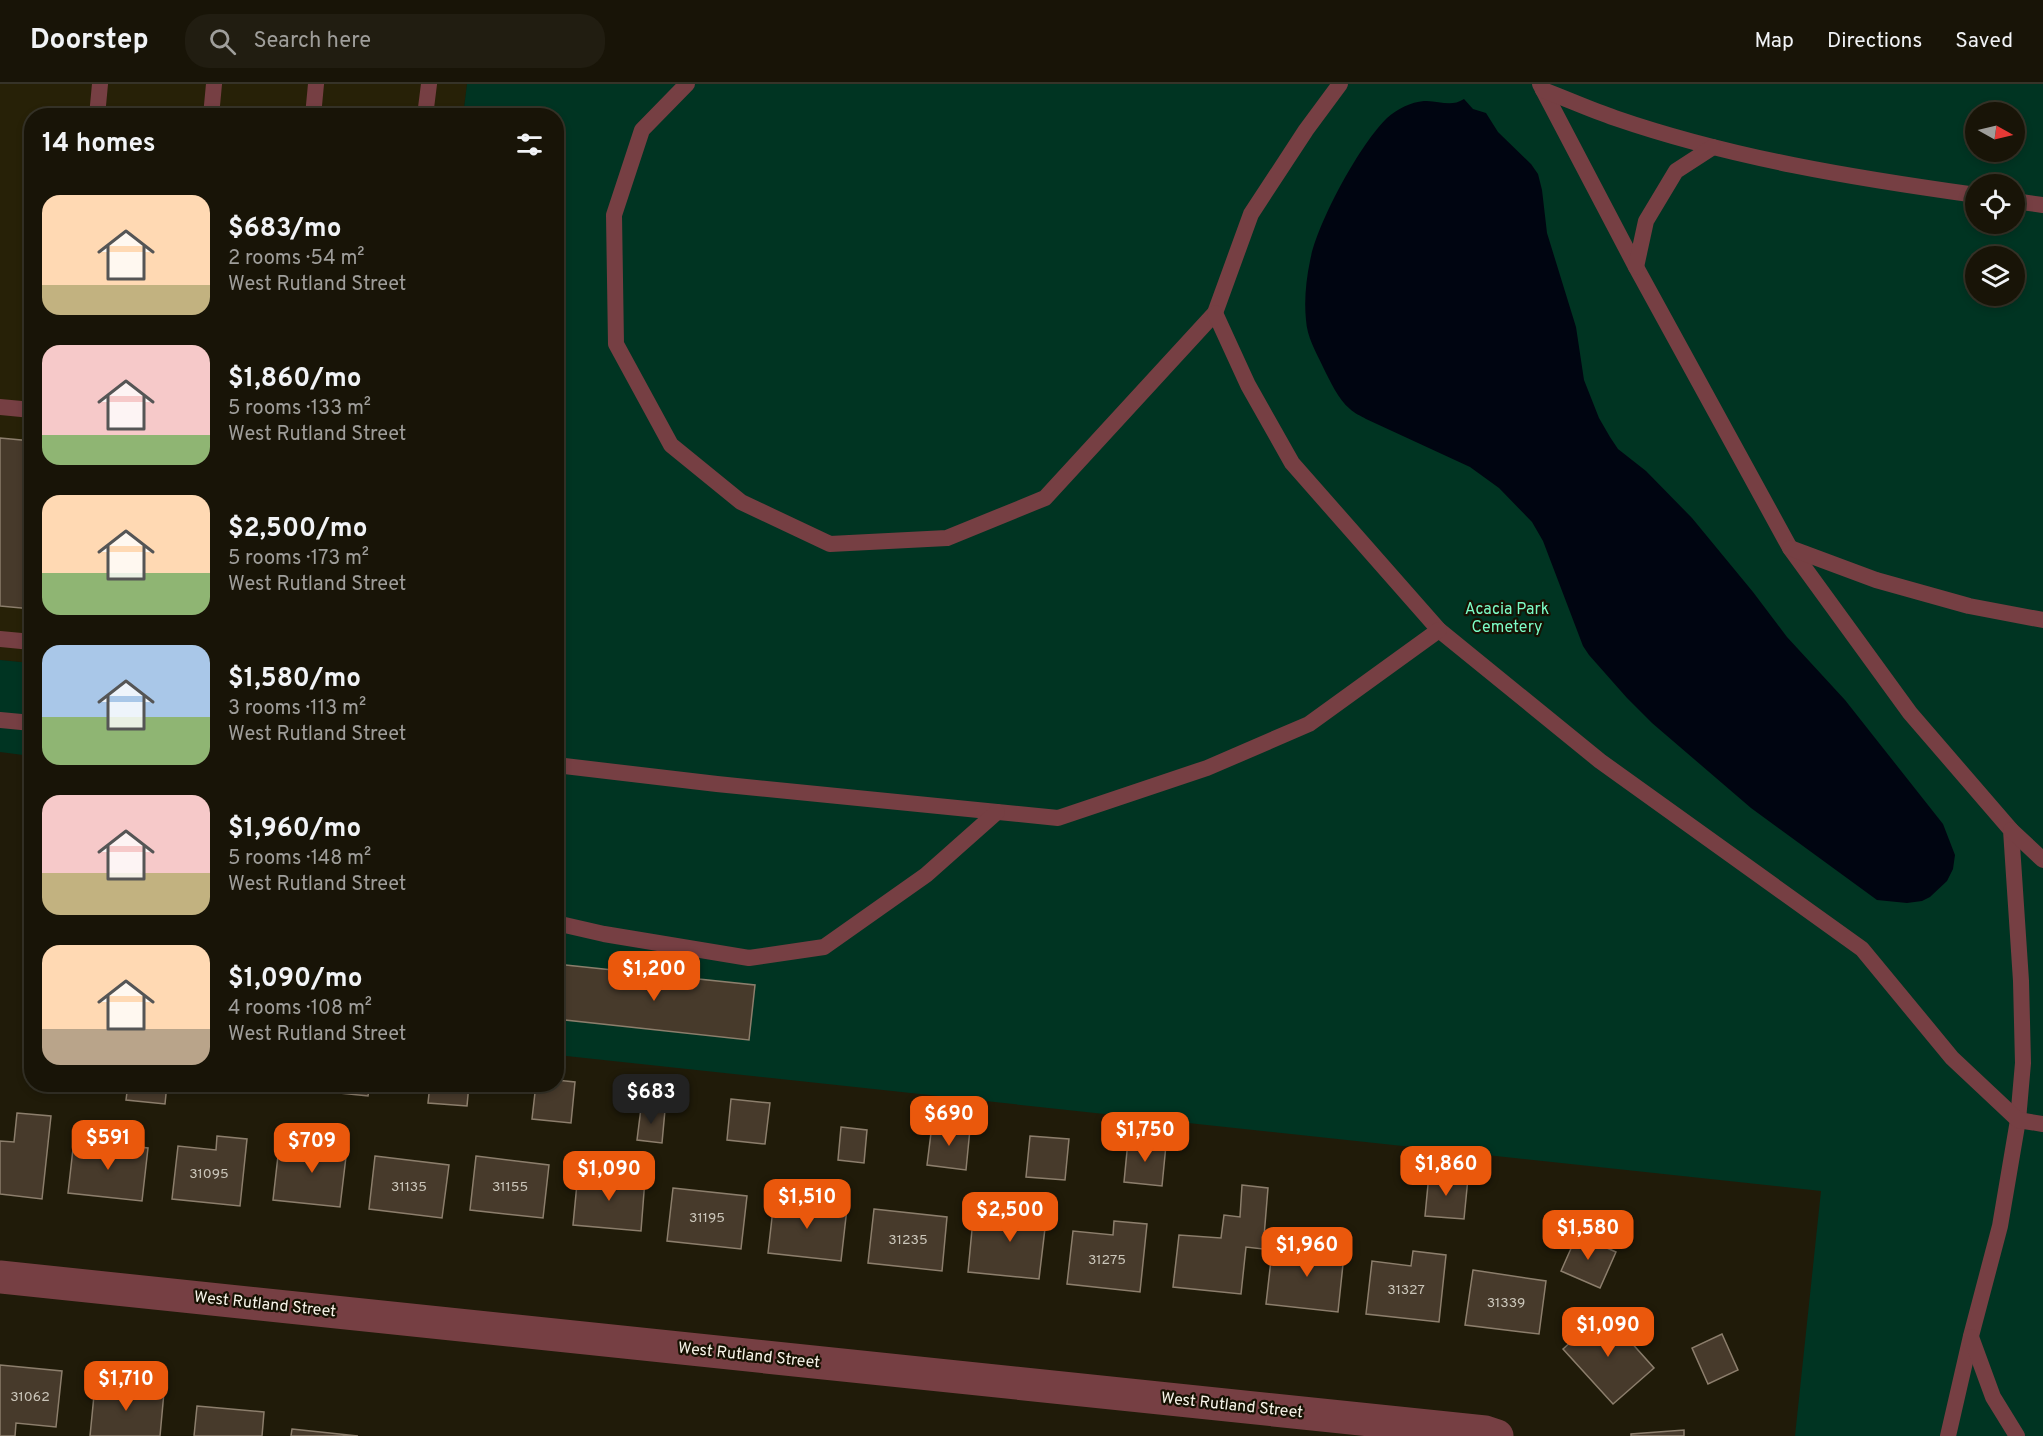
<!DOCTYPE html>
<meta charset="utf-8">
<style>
:root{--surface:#181407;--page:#211d11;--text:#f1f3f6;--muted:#9f9e9b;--line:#363328;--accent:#ea580c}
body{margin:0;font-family:Overpass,sans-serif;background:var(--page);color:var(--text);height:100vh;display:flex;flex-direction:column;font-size:22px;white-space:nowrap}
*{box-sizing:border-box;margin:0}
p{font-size:20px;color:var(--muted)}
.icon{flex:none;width:33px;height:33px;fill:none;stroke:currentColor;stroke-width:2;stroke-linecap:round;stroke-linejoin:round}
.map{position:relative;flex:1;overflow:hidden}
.details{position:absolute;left:24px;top:24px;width:540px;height:984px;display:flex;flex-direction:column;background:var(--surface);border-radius:24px;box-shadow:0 3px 9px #0003,0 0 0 2px var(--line)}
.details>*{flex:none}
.needle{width:39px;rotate:98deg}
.tools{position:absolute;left:1965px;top:18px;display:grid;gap:12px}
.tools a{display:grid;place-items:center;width:60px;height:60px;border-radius:50%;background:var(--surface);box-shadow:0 3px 9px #0003,0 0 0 2px var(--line);font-size:30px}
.price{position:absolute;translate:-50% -51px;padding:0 14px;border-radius:12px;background:var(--accent);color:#fff;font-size:20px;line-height:39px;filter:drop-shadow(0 2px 3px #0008)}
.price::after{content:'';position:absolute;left:50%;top:36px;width:18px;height:14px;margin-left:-9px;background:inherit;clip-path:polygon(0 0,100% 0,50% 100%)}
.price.selected{background:#222;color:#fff}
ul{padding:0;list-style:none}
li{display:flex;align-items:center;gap:18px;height:150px;padding:0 18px}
li span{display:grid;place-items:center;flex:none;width:168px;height:120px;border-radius:18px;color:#555}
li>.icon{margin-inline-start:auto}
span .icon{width:72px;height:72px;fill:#fffc;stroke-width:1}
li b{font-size:26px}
h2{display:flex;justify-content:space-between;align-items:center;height:72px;padding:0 18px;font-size:26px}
header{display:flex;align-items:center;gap:36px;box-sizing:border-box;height:84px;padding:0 30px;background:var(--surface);border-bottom:2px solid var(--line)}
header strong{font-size:28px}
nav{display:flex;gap:33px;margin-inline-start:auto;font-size:21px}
.search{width:420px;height:54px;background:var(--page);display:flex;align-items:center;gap:15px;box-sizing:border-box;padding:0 21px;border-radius:24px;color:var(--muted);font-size:22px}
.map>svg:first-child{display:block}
.built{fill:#272107}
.green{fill:#003422;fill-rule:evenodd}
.water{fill:#000511}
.building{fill:#473a2b;stroke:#8c7e6c;stroke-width:1.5}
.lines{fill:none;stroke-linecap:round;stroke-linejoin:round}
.lane{stroke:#763f43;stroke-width:16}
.street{stroke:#763f43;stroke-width:33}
.labels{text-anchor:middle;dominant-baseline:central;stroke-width:4.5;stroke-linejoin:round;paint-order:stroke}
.number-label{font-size:14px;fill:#cbc6ba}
.park-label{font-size:16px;fill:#7cfdc7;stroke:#171203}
.street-label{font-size:16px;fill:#f7f4e9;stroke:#171203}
</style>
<header>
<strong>Doorstep</strong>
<div class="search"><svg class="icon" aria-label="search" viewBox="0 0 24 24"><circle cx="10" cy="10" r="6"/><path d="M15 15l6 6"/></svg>Search here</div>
<nav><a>Map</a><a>Directions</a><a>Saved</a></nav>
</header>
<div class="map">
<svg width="2043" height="1352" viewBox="0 0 2043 1352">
<rect width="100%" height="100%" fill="#201b09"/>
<path class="built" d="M0 0H467L463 31 32 32 31 579 0 576Z"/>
<g class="green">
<path d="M467 0H2043V1352H1795L1821 1107 557 971 556 32H463ZM1976 28H2014V68H1976ZM1976 100H2014V140H1976ZM1976 172H2014V212H1976Z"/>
<path d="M0 576 31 579V672L0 668Z"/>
</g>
<path class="water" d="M1464 15 1473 25 1486 29 1498 48 1531 80 1538 90 1542 106 1547 149 1576 243 1584 296 1599 334 1610 353 1618 365 1646 387 1692 434 1753 508 1787 553 1845 616 1943 740 1955 771 1953 785 1947 797 1930 813 1922 817 1907 819 1877 816 1751 724 1652 639 1627 614 1589 571 1583 562 1543 457 1532 438 1499 404 1470 383 1366 335C1361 332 1354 329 1350 325 1338 315 1330 297 1323 283 1316 268 1307 253 1306 236 1304 217 1306 196 1310 177 1317 139 1360 60 1387 34 1397 25 1411 18 1424 17 1439 16 1450 24 1464 15Z"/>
<g class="building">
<path d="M0 354 32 357V525L0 522Z"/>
<path d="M556 880 755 901 749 956 556 935Z"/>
<path d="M556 996 575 998 571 1039 532 1035 536 1000H556Z"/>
<path d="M128 1000H167L165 1020 126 1016Z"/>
<path d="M330 1000H370L368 1012 330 1008Z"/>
<path d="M430 1000H469L467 1022 428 1019Z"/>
<path d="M731 1015 770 1019 765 1060 727 1056Z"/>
<path d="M641 1024 665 1026 662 1059 637 1056Z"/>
<path d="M17 1029 51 1032 42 1115 0 1110V1057L14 1058Z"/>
<path d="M932 1041 970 1045 966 1086 927 1081Z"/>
<path d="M841 1043 867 1046 864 1079 838 1076Z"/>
<path d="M217 1052 247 1055 240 1122 172 1115 178 1062 216 1066Z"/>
<path d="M1030 1052 1069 1055 1065 1096 1026 1093Z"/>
<path d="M318 1053 348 1056 340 1123 273 1116 279 1063 317 1067Z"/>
<path d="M74 1056 148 1064 142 1117 68 1109Z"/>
<path d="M1128 1057 1166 1061 1162 1102 1124 1098Z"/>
<path d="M375 1072 449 1081 442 1134 369 1125Z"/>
<path d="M476 1072 549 1081 543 1134 470 1126Z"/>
<path d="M578 1089 645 1095 641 1147 573 1141Z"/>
<path d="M1429 1090 1468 1094 1464 1135 1425 1132Z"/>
<path d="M1242 1101 1268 1104 1263 1165 1246 1163 1241 1210 1173 1203 1179 1151 1221 1154 1224 1131 1240 1133Z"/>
<path d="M673 1104 747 1112 741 1165 667 1157Z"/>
<path d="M774 1116 847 1124 841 1177 768 1169Z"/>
<path d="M1014 1116 1048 1119 1039 1195 968 1188 973 1135 1012 1139Z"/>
<path d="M874 1125 947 1133 942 1187 868 1179Z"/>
<path d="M1114 1137 1147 1140 1140 1208 1067 1200 1073 1147 1113 1151Z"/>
<path d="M1577 1151 1616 1168 1600 1204 1561 1187Z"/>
<path d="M1312 1157 1345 1161 1338 1228 1266 1220 1272 1167 1311 1172Z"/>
<path d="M1413 1167 1446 1171 1439 1238 1366 1230 1372 1177 1411 1182Z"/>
<path d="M1473 1186 1546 1197 1539 1250 1465 1241Z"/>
<path d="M1604 1228 1654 1284 1613 1320 1563 1265Z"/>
<path d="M1722 1250 1738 1286 1708 1300 1692 1264Z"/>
<path d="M0 1281 62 1287 56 1343 16 1339 15 1352H0Z"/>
<path d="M95 1301 164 1308 160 1352H90Z"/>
<path d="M197 1322 264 1328 262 1352H194Z"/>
<path d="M292 1345 358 1352H291Z"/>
<path d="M1684 1346V1352H1631V1350Z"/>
</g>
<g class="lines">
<g class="lane">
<path d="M687 0 642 46 614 131 616 260 671 361 741 418 830 460 947 454 1045 414 1215 229 1251 130 1306 46 1340 0"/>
<path d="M1540 0 1636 183 1790 464 1910 629 2011 746 2021 897 2023 979 2018 1036 2000 1142 1971 1252 1948 1352"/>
<path d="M1543 6C1567 15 1591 26 1615 34 1731 74 1854 94 1976 111"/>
<path d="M97 32 100 0"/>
<path d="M211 32 214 0"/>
<path d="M313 32 316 0"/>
<path d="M425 32 429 0"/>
<path d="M2014 117 2043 121"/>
<path d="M1636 183 1646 137 1676 87 1713 63"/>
<path d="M1215 229 1248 301 1292 379 1439 546 1600 677 1862 865 1952 974 2018 1036 2043 1040"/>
<path d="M0 323 32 326"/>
<path d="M1790 464 1876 496 1969 522 2043 536"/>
<path d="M0 555 32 558"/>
<path d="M0 636 32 639"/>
<path d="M556 681 717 700 1058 734 1207 684 1309 640 1439 546"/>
<path d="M2011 746 2043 776"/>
<path d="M556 839 604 850 749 874 824 863 926 791 997 728"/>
<path d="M1971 1253 1993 1313 2017 1352"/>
</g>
<path class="street" d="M0 1193 1437 1343 1485 1348 1497 1352"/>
</g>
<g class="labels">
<g class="number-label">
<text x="209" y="1090">31095</text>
<text x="409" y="1103">31135</text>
<text x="510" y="1103">31155</text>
<text x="707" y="1134">31195</text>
<text x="908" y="1156">31235</text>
<text x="1107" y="1176">31275</text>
<text x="1406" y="1206">31327</text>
<text x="1506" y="1219">31339</text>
<text x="30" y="1313">31062</text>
</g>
<g class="park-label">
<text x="1507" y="526">Acacia Park<tspan x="1507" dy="18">Cemetery</tspan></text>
</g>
<g class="street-label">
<text transform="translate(265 1221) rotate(6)">West Rutland Street</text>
<text transform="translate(749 1272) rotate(6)">West Rutland Street</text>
<text transform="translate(1232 1322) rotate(6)">West Rutland Street</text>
</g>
</g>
</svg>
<div class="tools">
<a><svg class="needle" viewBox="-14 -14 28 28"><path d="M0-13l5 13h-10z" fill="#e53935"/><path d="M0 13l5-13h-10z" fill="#9f9e9b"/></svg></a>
<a><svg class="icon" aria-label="locate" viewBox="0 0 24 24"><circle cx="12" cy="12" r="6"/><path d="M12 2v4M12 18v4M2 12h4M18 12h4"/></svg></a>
<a><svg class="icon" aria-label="layers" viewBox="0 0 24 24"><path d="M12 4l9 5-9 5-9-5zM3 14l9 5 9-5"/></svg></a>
</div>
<b class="price" style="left:654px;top:918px">$1,200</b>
<b class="price selected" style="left:651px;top:1041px">$683</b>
<b class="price" style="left:949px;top:1063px">$690</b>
<b class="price" style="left:1145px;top:1079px">$1,750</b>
<b class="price" style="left:108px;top:1087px">$591</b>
<b class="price" style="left:312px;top:1090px">$709</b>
<b class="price" style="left:1446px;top:1113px">$1,860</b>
<b class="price" style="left:609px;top:1118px">$1,090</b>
<b class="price" style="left:807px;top:1146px">$1,510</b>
<b class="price" style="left:1010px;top:1159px">$2,500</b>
<b class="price" style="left:1588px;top:1177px">$1,580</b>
<b class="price" style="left:1307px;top:1194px">$1,960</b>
<b class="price" style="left:1608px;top:1274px">$1,090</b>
<b class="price" style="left:126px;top:1328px">$1,710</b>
<section class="details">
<h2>14 homes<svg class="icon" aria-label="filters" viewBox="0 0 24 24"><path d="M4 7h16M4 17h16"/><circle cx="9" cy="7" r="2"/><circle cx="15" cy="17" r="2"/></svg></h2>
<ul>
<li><span style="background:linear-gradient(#ffd9b3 75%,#c2b280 0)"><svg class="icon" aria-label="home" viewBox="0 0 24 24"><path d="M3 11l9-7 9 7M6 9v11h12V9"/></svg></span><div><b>$683/mo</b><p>2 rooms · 54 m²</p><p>West Rutland Street</p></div></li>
<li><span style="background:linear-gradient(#f6c9c9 75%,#8fb573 0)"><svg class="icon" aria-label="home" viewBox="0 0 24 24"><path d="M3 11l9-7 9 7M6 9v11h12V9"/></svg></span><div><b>$1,860/mo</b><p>5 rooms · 133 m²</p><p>West Rutland Street</p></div></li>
<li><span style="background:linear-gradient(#ffd9b3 65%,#8fb573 0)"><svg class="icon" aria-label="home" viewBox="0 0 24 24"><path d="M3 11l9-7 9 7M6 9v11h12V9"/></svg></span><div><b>$2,500/mo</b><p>5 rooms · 173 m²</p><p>West Rutland Street</p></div></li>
<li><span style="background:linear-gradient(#a9c7e8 60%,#8fb573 0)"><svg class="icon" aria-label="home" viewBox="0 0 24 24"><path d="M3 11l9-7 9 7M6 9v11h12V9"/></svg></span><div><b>$1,580/mo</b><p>3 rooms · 113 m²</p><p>West Rutland Street</p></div></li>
<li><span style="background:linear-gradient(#f6c9c9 65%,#c2b280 0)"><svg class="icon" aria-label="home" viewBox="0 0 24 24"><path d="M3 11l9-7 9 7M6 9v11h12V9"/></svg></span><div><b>$1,960/mo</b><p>5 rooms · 148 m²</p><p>West Rutland Street</p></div></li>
<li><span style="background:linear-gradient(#ffd9b3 70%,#b9a48a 0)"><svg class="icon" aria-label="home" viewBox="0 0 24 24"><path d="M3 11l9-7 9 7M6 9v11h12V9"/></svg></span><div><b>$1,090/mo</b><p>4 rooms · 108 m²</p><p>West Rutland Street</p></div></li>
</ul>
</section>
</div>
